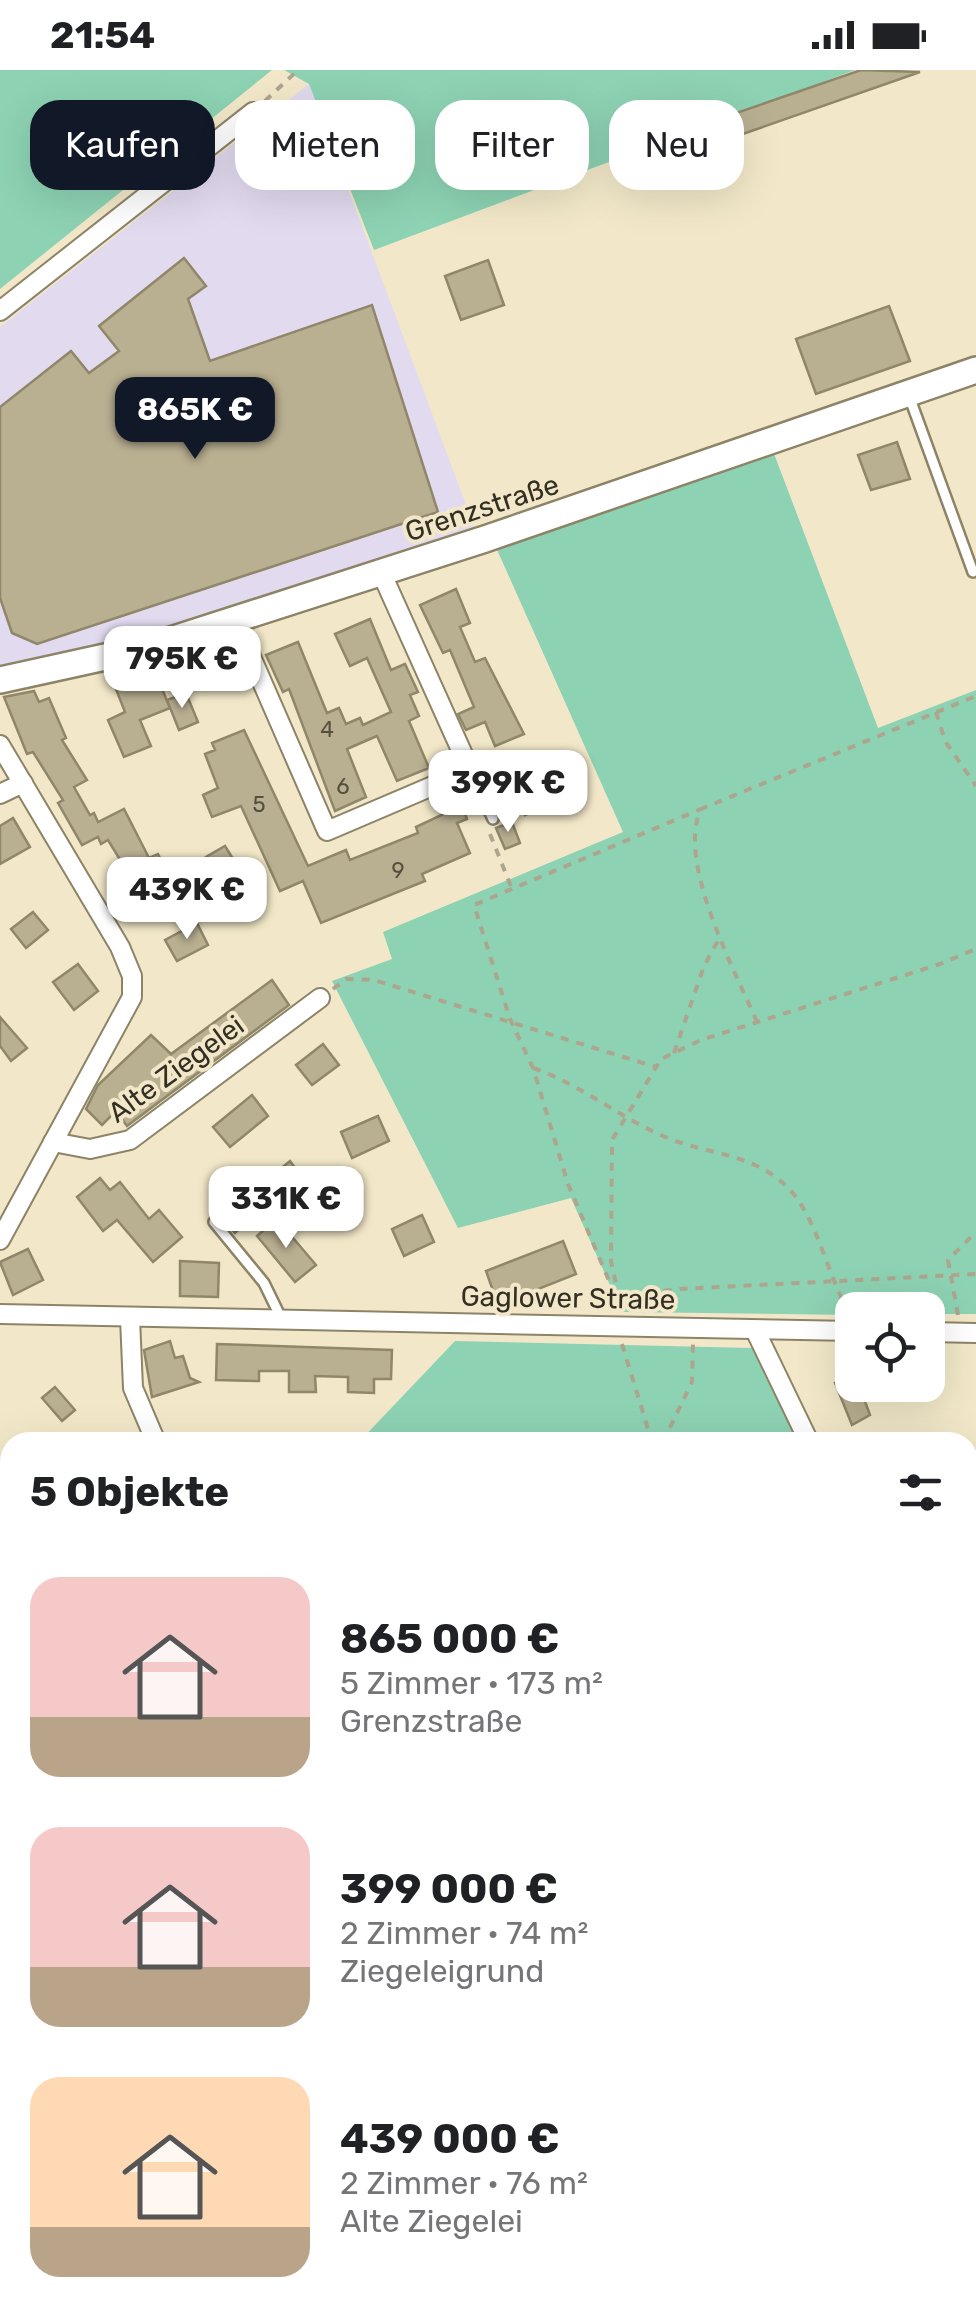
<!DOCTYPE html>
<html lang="de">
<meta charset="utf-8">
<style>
:root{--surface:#fff;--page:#f2f2f2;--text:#202124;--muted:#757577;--accent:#111827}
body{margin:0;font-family:Rubik,sans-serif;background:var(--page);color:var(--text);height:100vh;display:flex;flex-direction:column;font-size:38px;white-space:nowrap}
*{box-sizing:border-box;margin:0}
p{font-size:32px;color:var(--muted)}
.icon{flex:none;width:55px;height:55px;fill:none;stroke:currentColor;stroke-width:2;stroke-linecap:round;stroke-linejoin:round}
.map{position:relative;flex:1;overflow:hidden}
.drawer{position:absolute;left:0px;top:1362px;width:978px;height:892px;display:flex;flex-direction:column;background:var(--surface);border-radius:30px 30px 0 0;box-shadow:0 10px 40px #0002}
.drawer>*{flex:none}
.hud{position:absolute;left:30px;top:30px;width:918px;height:90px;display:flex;gap:20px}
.tools{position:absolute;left:835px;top:1222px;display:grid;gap:20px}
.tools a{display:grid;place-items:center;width:110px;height:110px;border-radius:20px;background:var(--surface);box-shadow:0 10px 40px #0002;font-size:50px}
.price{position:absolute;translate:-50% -85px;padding:0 22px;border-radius:20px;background:#fff;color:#222;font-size:32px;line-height:65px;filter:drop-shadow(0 2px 5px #0008)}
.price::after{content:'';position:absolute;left:50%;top:60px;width:30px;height:22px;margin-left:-15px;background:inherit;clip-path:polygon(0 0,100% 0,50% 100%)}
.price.selected{background:var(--accent);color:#fff}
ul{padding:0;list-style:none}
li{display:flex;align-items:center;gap:30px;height:250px;padding:0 30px}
li span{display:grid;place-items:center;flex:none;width:280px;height:200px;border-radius:30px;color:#555}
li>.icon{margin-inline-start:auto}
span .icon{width:120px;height:120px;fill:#fffc;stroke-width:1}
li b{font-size:42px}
h2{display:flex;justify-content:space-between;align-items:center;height:120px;padding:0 30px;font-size:42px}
.chip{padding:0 35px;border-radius:30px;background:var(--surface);box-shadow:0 10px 40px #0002;font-size:35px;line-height:90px}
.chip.selected{background:var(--accent);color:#fff}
.status{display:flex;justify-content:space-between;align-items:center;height:70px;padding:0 50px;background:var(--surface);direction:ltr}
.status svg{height:28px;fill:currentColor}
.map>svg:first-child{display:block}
.commercial{fill:#e2daef}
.green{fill:#8dd2b3}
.building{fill:#b9af91;stroke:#90876a;stroke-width:2.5}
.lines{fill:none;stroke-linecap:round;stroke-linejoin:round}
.lane-casing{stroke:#8d8467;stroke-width:14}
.street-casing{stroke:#8d8467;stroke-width:22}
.secondary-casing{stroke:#8d8467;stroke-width:30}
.path{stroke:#ada58d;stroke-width:4;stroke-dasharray:8 8;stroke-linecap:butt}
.lane{stroke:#fff;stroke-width:9}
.street{stroke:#fff;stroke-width:18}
.secondary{stroke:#fff;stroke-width:25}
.labels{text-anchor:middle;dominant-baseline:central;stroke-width:8;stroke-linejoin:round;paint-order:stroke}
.number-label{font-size:22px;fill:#544f3e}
.street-label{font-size:28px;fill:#332f23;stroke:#f2e8c9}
</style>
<div class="status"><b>21:54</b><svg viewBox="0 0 49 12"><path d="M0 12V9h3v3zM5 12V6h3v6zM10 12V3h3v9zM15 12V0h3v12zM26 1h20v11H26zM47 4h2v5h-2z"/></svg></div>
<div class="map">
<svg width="976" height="2254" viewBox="0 0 976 2254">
<rect width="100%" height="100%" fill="#f2e8c9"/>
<path class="commercial" d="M309 14 477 464 229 547 0 600V257Z"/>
<g class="green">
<path d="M0 0H272L0 219Z"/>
<path d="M284 0H855L374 180 309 14Z"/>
<path d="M773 381 878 658 976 620V1244H928V1240H852V1245L622 1242 571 1128 458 1158 332 911 392 889 383 862 623 762 494 473Z"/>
<path d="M455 1271 752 1278 798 1372H359Z"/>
<path d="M976 2103V2254H184L194 2245H968V2107Z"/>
</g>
<g class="building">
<path d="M861 0 920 2 700 79 693 58Z"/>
<path d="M184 188 206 216 188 229 210 291 372 235 438 442 37 574 12 563 0 528V337L71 281 89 303 119 281 99 256Z"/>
<path d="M488 190 504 235 461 250 445 206Z"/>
<path d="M889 236 910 291 816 324 796 269Z"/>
<path d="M897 372 910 409 871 420 858 385Z"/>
<path d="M456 519 470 553 460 557 475 592 485 588 524 664 495 676 485 652 466 660 458 644 474 637 450 580 443 583 420 535Z"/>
<path d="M370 549 391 600 405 594 418 622 410 625 419 646 409 651 429 698 397 711 377 666 347 679 366 727 335 741 289 619 283 622 266 585 298 572 327 643 339 638 346 654 360 648 363 655 391 642 367 588 350 596 335 564Z"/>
<path d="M204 585 211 605 193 611 186 591Z"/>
<path d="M133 600 140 617 158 609 170 638 140 650 151 676 124 687 108 650 125 642 112 609Z"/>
<path d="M34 621 39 632 49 628 66 668 62 670 87 710 74 717 90 745 94 743 98 752 124 739 149 788 158 784 173 813 144 829 108 770 101 774 98 767 82 775 58 733 63 730 33 682 27 684 4 627Z"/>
<path d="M186 623 198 652 179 660 167 630Z"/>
<path d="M244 660 308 796 346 780 350 790 418 763 416 757 448 742 445 735 459 729 467 749 457 753 470 783 422 804 425 811 321 853 303 811 280 821 241 736 212 747 203 725 218 718 205 684 215 680 212 673Z"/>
<path d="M540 701 554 732 525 745 511 714Z"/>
<path d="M13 748 30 777 0 794V756Z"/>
<path d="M512 752 520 773 505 779 496 758Z"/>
<path d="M225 776 235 792 217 804 206 787Z"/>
<path d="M33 842 48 860 26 878 11 859Z"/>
<path d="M197 853 208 875 177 891 165 870Z"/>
<path d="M78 894 98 921 74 940 53 912Z"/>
<path d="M272 910 289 935 127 1056 116 1041 102 1055 86 1039 98 1015 151 965 171 984Z"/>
<path d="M0 947 27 978 11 991 0 976Z"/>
<path d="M323 974 339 995 312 1015 296 995Z"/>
<path d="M252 1025 268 1046 230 1077 213 1057Z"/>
<path d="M378 1046 389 1071 352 1088 341 1062Z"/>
<path d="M290 1091 301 1106 279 1123 268 1109Z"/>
<path d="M100 1108 110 1120 120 1112 149 1149 159 1140 182 1167 153 1192 117 1150 103 1161 77 1127Z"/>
<path d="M232 1133 248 1151 235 1163 219 1145Z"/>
<path d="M422 1145 434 1172 404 1186 392 1159Z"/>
<path d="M277 1149 316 1195 295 1212 257 1166Z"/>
<path d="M563 1171 576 1204 498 1235 486 1201Z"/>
<path d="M28 1179 43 1210 13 1225 0 1192Z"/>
<path d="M180 1191 219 1193 218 1227 180 1226Z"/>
<path d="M170 1271 175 1288 183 1286 190 1308 199 1312 152 1327 144 1280Z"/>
<path d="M217 1274 392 1280 391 1309H374V1323L348 1322V1307L315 1306 316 1322H289V1301H259V1311L216 1310Z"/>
<path d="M852 1306V1315H859L870 1345 852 1355 835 1313Z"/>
<path d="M55 1317 75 1340 62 1351 42 1328Z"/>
</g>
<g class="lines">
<defs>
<g id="lane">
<path d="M909 326 973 502"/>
<path d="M470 700 493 749"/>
<path d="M214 1152 264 1213 282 1250"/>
</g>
<g id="street">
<path d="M0 241 253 42"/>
<path d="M235 550 327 761 470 700 381 502"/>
<path d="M0 675 120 877 132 906V927L0 1170"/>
<path d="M0 724 23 713"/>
<path d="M53 1072 90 1079 130 1070 320 928"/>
<path d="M0 1244 852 1261"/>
<path d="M130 1248 133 1318 156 1372"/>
<path d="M755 1260 809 1372"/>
<path d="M928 1262 976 1263"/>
<path d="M968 1699 976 1716"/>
<path d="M968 1734 976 1731"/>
<path d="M0 1828 10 1839"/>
<path d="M0 2003 10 1995"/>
</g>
<path id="secondary" d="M0 610 146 578 485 469 976 300"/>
</defs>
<use href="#lane" class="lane-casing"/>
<use href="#street" class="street-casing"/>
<use href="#secondary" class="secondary-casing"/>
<g class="path">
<path d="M265 31 298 0"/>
<path d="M936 642 945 671 976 716"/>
<path d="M490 764 512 819"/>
<path d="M333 919 346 909 374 910 656 997"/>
<path d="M757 952C735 901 676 791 701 739L976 626"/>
<path d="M674 983 704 896 720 867"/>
<path d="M533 998C580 1014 617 1046 663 1066 711 1087 764 1082 798 1130 819 1160 830 1209 849 1243"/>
<path d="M619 1228 611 1191 612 1070 661 989 701 970 940 894 976 879"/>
<path d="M624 1238 632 1224 680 1219 976 1204"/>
<path d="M621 1239 568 1114 533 998 510 949 474 835 701 739"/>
<path d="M958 1245 948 1190 976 1162"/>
<path d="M622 1274 652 1372"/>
<path d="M663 1372 692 1312 693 1274"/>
<path d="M421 2254 424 2245"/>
<path d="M565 2254 593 2245"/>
</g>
<use href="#lane" class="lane"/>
<use href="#street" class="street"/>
<use href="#secondary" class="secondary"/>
</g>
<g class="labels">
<g class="number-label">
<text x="327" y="659">4</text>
<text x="343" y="716">6</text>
<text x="259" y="734">5</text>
<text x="398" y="800">9</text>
</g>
<g class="street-label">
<text transform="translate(482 438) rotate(-18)">Grenzstraße</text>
<text transform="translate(176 999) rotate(-36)">Alte Ziegelei</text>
<text transform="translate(568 1228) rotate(1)">Gaglower Straße</text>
</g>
</g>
</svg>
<div class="tools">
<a><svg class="icon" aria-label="locate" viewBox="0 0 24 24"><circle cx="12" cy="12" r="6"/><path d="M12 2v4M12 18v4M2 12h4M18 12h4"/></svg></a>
</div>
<b class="price selected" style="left:195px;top:392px">865K €</b>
<b class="price" style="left:182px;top:641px">795K €</b>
<b class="price" style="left:508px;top:765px">399K €</b>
<b class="price" style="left:187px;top:872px">439K €</b>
<b class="price" style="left:286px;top:1181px">331K €</b>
<div class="hud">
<a class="chip selected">Kaufen</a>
<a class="chip">Mieten</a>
<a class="chip">Filter</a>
<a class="chip">Neu</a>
</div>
<section class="drawer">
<h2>5 Objekte<svg class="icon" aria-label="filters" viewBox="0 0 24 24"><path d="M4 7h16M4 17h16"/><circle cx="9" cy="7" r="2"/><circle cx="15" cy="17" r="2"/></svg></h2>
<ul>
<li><span style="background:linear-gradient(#f6c9c9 70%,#b9a48a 0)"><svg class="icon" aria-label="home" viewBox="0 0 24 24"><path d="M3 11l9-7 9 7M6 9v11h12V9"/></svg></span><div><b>865 000 €</b><p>5 Zimmer · 173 m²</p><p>Grenzstraße</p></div></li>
<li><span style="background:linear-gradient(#f6c9c9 70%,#b9a48a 0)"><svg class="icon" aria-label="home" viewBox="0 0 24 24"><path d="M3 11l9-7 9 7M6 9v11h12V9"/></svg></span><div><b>399 000 €</b><p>2 Zimmer · 74 m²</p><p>Ziegeleigrund</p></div></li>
<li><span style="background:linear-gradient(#ffd9b3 75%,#b9a48a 0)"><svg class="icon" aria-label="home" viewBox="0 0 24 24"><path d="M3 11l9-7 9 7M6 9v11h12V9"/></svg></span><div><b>439 000 €</b><p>2 Zimmer · 76 m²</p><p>Alte Ziegelei</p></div></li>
</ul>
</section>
</div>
